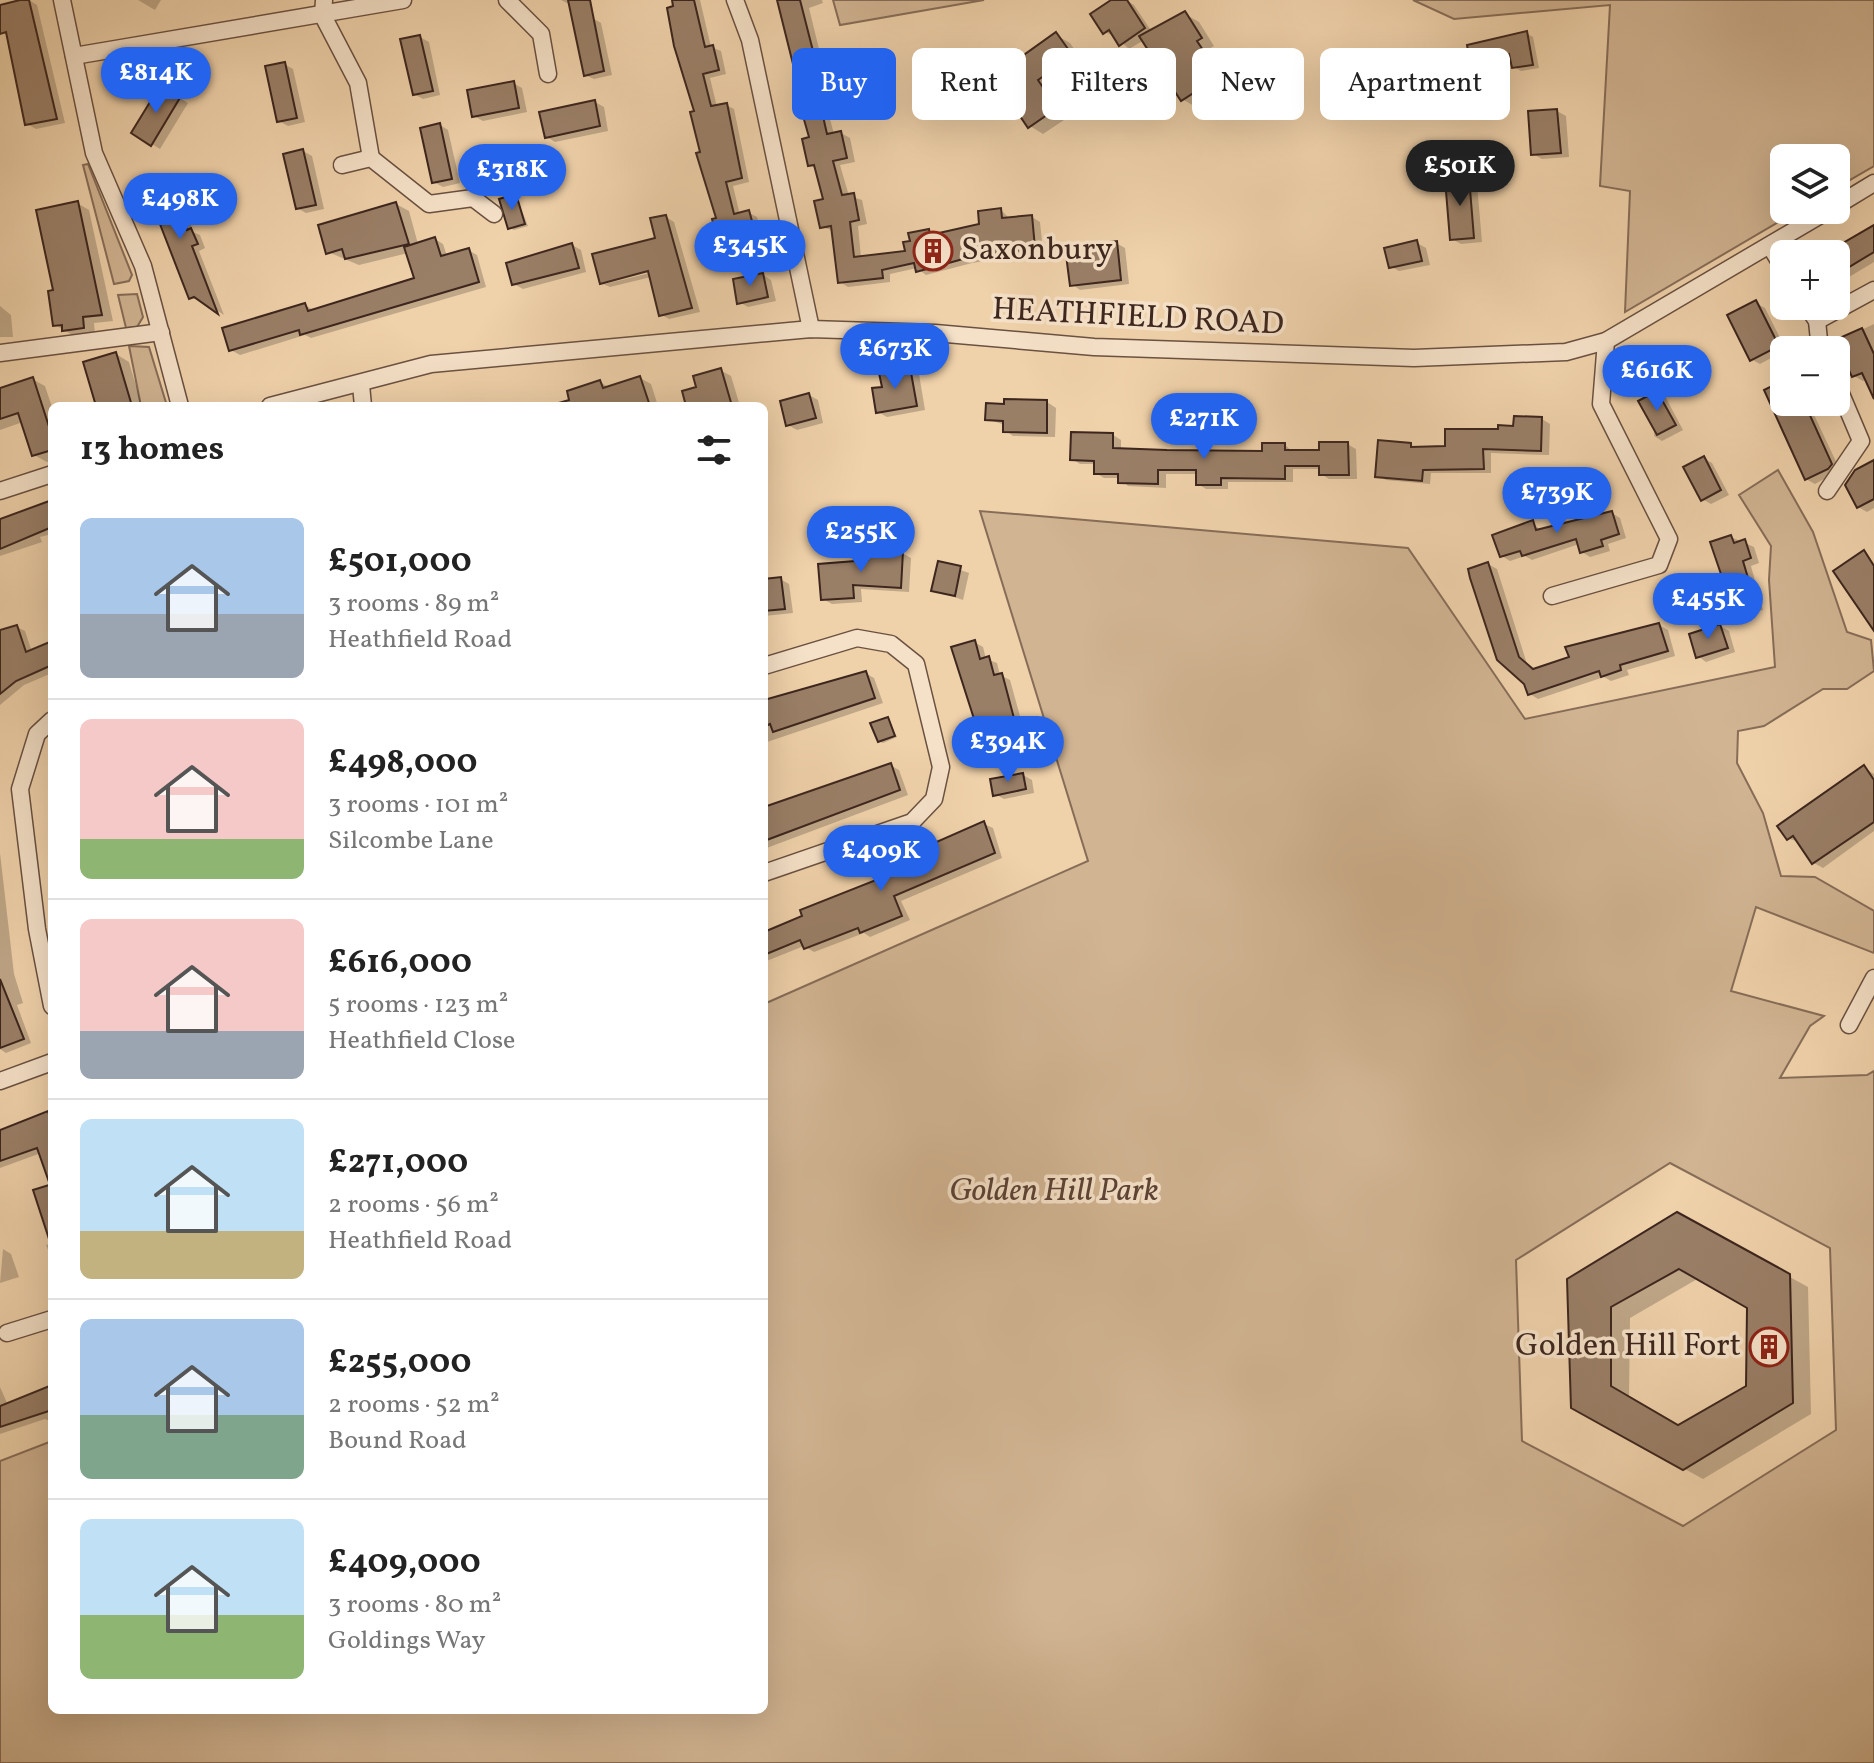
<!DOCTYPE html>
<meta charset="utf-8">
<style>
:root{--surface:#fff;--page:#f2f2f2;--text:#222;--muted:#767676;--line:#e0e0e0;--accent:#2563eb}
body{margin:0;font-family:Vollkorn,serif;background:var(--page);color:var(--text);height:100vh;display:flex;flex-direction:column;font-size:30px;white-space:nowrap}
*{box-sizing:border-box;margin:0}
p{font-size:26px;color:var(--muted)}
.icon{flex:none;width:44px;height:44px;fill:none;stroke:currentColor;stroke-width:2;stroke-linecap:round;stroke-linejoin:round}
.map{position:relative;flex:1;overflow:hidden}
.sheet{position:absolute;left:48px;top:402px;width:720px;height:1312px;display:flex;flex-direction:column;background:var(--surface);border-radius:12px;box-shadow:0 8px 32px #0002}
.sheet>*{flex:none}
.guide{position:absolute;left:792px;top:48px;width:760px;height:72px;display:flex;gap:16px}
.fabs{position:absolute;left:1770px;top:144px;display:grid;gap:16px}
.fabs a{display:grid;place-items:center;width:80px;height:80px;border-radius:12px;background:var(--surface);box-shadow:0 8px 32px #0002;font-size:40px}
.price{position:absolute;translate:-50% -68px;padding:0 18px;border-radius:28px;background:var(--accent);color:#fff;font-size:26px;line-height:52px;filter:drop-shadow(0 2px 4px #0008)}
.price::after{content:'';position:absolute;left:50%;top:48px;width:24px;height:18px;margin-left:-12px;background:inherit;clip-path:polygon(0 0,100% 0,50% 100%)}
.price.current{background:#222;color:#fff}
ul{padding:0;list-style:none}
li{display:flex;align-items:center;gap:24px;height:200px;padding:0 32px}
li+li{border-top:2px solid var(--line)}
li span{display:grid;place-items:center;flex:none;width:224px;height:160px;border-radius:12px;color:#555}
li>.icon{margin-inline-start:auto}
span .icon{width:96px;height:96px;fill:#fffc;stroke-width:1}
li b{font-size:34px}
h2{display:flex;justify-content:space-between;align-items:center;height:96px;padding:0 32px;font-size:34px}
.chip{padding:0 28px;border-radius:12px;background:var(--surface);box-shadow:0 8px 32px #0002;font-size:28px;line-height:72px}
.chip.current{background:var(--accent);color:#fff}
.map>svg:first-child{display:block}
.green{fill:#d1b492;stroke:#876d58;stroke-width:2;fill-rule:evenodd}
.shadow{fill:#0003;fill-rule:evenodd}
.building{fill:#9a7f67;stroke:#3d261e;stroke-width:2;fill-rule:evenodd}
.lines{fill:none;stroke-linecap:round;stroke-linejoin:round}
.minor-casing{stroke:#6a5141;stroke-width:19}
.minor{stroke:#f5e1c8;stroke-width:16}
.labels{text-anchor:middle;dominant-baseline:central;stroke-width:7;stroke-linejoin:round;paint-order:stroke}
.poi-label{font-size:32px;fill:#3d261e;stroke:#f5e1c8;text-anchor:start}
.street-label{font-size:32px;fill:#3d261e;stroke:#f5e1c8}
.park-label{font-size:32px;font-style:italic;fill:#5b4235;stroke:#f5e1c8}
</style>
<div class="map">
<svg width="1874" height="1763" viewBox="0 0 1874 1763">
<rect width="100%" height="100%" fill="#efd1aa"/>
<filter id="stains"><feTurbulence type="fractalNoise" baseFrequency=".0025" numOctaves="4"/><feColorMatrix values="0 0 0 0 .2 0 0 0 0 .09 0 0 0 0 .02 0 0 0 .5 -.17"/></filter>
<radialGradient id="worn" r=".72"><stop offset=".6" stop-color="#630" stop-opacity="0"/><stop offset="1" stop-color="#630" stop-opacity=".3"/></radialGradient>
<g class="green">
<path d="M833 0H984L840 25Z"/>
<path d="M1413 0H1874V166L1836 188V158H1784V210H1799L1625 312 1630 191 1600 186 1610 5 1454 19Z"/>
<path d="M88 164 132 275 129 281 114 284 83 165Z"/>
<path d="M137 294 143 317 137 327 126 328 118 295Z"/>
<path d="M129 346 149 347 167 406H141Z"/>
<path d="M1778 470 1813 532 1847 632 1871 640 1874 671 1847 689H1823L1764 726 1738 731 1737 763 1763 813 1781 876 1815 877 1874 911V953L1756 907 1731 991 1824 1016 1810 1026 1780 1078 1867 1075 1874 1071V1763H0V1461L52 1441V1710H764V1004L1088 861 980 511 1408 548 1525 719 1775 667 1769 580 1771 546 1739 495ZM1670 1163 1830 1248 1836 1430 1683 1526 1522 1441 1516 1260Z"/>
</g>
<g class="shadow">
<path d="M29 0 37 5 65 123 36 129 27 124 9 36 2 32 0 23V7Z"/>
<path d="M138 0H161L155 10Z"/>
<path d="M561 0H591L594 19 601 23 612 75 594 79 585 75 571 5Z"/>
<path d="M674 0H700L711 47 721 51 726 74 710 78 717 107 726 105 734 109 749 182 733 186 740 215 749 213 757 217 763 240 729 249 721 244 696 112 688 81 684 78 669 9 676 7Z"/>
<path d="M778 0H822L823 3 809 8 833 106 827 108 834 134 841 133 850 138 855 162 840 165 849 196 862 200 867 224 858 226 861 258 908 253 928 231 937 236 982 226 1001 210 1010 219 1032 217 1040 222 1043 252 972 263 926 275 917 268 890 274V282L848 287 840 282 834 231 822 227 825 201 818 170 810 165 808 117Z"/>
<path d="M1126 0 1134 5 1152 32 1185 14 1199 22 1214 46 1209 49 1219 64 1215 67 1228 87 1196 107 1182 99 1144 40 1129 49 1115 36 1104 32Z"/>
<path d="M1526 33 1533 37 1539 68 1521 71 1514 67 1512 58 1479 65 1472 61Z"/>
<path d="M1056 35 1070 43 1085 65 1051 88 1070 116 1043 134 1030 126 1019 82Z"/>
<path d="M420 37 429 42 440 95 423 99 414 94Z"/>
<path d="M1459 58 1467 63 1473 88 1457 91 1448 86Z"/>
<path d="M284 64 293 69 305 122 288 126 279 121Z"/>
<path d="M513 83 522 88 527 112 483 121 474 116Z"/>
<path d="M162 87 188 103 160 149 134 133Z"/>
<path d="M595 102 604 107 608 131 555 142 547 137Z"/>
<path d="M1557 111 1566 116 1569 157 1542 159 1533 154Z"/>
<path d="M440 125 448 130 460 183 443 187 434 182Z"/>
<path d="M303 151 312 156 324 209 306 213 297 208Z"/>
<path d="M1469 179 1477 184 1482 242 1461 244 1452 239Z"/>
<path d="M169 180 178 185 193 232 200 235 205 248 199 251 224 315 203 301 191 298Z"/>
<path d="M516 196 528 226 514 230 510 228Z"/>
<path d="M77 203 89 210 113 321 94 323 95 334 76 337 55 325V292Z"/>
<path d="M396 204 409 211 418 244 435 239 443 244 447 256 468 250 477 255 486 287 311 338 305 335 240 355 231 350 305 305 313 310 416 280 408 253 359 265 328 252Z"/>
<path d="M666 217 674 222 700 312 669 319 660 314 651 277 610 287 601 283 658 239ZM657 267 658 271 605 284V280Z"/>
<path d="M1874 225V262L1839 283 1843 289 1836 294V254H1827Z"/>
<path d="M1116 243 1125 248 1129 284 1080 290 1072 284Z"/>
<path d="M1417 243 1426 248 1430 265 1399 271 1390 266Z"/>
<path d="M572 245 581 250 586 272 523 289 514 284Z"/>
<path d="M763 275 771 280 776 301 748 307 739 302Z"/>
<path d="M1756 303 1765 308 1786 350 1760 364 1751 359Z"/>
<path d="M0 306 11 315 13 337H0Z"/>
<path d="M1874 324V395L1867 379 1863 381 1854 376 1838 341Z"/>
<path d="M116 354 129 362 142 406H98Z"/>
<path d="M910 369 919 374 925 410 887 417 878 412 884 388Z"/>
<path d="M720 370 731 376 740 406H673L687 401Z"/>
<path d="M640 378 651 384 658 406H574L600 382 610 388Z"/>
<path d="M32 379 45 386 52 407V461L47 462 34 455 23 422 0 430V390Z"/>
<path d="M1784 383V402H1808L1840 470 1815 484 1806 479 1767 391Z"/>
<path d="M1657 393 1666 398 1683 430 1662 441 1654 436Z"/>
<path d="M809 395 818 400 823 423 797 430 788 425Z"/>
<path d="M1047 402 1056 408 1055 437 1013 436 1005 430V425L987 419 1006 406Z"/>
<path d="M1542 419 1550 424 1549 455 1491 453V473H1431L1430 484 1386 480 1378 476 1411 445 1417 449 1447 448Z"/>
<path d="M1113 435 1121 440V450L1264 453 1285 445 1293 452H1321L1347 444 1356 449 1357 479H1329L1321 474V469H1293V482H1228V489H1206L1198 484V474H1166V488L1128 486 1120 478H1104L1096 473V464H1080L1072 459Z"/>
<path d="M1703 458 1712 463 1729 495 1711 504 1702 499Z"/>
<path d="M1874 462V508L1867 512 1858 507Z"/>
<path d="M52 503V534L40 537 42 542 0 556V521Z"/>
<path d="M1612 513 1620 518 1626 538 1608 544 1610 551 1590 557 1582 552 1579 544 1532 560 1525 556 1510 561 1502 556 1532 523 1542 531Z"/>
<path d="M1731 537 1754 547 1759 563 1751 566 1763 610 1744 615 1736 610Z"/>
<path d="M902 553 911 558 909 592 861 589 862 602 832 604 823 599Z"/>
<path d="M940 563 969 573 963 600 934 590Z"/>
<path d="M1488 564 1497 569 1527 664 1535 670 1659 625 1668 630 1675 656 1627 670 1629 675 1611 681 1604 677 1538 699 1530 694Z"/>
<path d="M780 579 789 584 793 613 764 616V581Z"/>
<path d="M1720 626 1729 631 1735 652 1706 662 1698 656Z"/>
<path d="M17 627 25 631 32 652 52 643V673L24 685 0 705V632Z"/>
<path d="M974 642 983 647 986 659 997 663 1000 675 1010 680 1028 745 994 754 986 749Z"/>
<path d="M865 673 874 678 883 703 764 743V703Z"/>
<path d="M888 719 897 737 883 743 879 741Z"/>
<path d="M890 765 899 770 908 795 764 849V809Z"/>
<path d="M1864 768 1874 774V831L1823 868 1814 863 1800 842 1789 839Z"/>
<path d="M1023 775 1032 780 1034 793 1004 799 995 794Z"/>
<path d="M984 824 993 828 1002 858 901 901 910 920 870 937 864 933 814 952 804 946 764 962V934L907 870Z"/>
<path d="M0 853 14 974 23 1003 17 1005 31 1043 6 1053 0 1049Z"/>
<path d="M47 1114 52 1116V1173L41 1153 0 1168V1131Z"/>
<path d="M52 1186V1259L46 1245 52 1243 35 1191Z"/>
<path d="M1677 1215 1808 1287 1811 1414 1703 1479 1592 1418 1570 1280ZM1699 1278 1749 1307 1748 1388 1678 1427 1629 1398 1630 1318Z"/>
<path d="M3 1249 11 1254 19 1277 0 1283Z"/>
<path d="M0 1387 8 1405 52 1389V1422L45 1419 0 1434Z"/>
</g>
<g class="building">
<path d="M20 0H29L57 119 25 125 6 32 0 34V5Z"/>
<path d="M568 0H590L604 71 584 76Z"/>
<path d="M672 0H694L705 47 713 45 719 70 703 74 711 106 727 103 742 178 726 182 734 214 749 210 756 236 719 245 712 219 716 218 696 153 700 152 690 112 694 111 674 46 667 8 673 6Z"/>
<path d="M777 0H800L826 102 820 103 827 134 841 131 847 158 833 161 842 195 854 193 859 220 850 222 854 257 905 251 903 242 910 241 908 233 929 229 930 235 979 224 978 211 1001 208 1002 218 1032 215 1035 248 963 259 916 272 914 263 882 270 883 278 838 283 831 226 820 228 814 201 823 199 814 165 808 166 802 139 809 137 803 116H806Z"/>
<path d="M1111 0H1127L1145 28 1119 46 1109 30 1103 34 1090 14Z"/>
<path d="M1185 11 1202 38 1197 41 1207 56 1202 59 1215 79 1181 101 1139 36Z"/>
<path d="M1527 31 1533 65 1512 68 1509 54 1470 62 1467 45Z"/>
<path d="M1056 32 1073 56 1038 80 1057 108 1028 128 1003 91 1016 81 1007 67Z"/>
<path d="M420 35 433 91 413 95 400 39Z"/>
<path d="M1459 56 1465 84 1447 87 1440 60Z"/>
<path d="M285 62 297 118 277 122 265 66Z"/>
<path d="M514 81 519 108 472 117 467 90Z"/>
<path d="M161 84 181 96 151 146 131 133Z"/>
<path d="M595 100 600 126 545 138 539 112Z"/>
<path d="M1557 109 1561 153 1531 155 1528 111Z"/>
<path d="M440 123 452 179 432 183 420 128Z"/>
<path d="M303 149 316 205 296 209 283 154Z"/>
<path d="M1469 177 1474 238 1450 240 1445 179Z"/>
<path d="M170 178 187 230 191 228 198 244 192 246 218 314 194 297 189 299 158 219 146 183Z"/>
<path d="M516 194 525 224 508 229 499 199Z"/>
<path d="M78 201 102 315 83 317 84 328 62 331V325L53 326 48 291 53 290 36 210Z"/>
<path d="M396 202 409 244 345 259 342 249 326 254 318 225Z"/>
<path d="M666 215 692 308 659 316 648 271 600 284 592 254 655 238 650 218Z"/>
<path d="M1874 225V252L1836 275V247Z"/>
<path d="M435 237 441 256 469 248 479 282 300 335 299 330 229 351 222 328 305 303 308 311 414 278 404 247Z"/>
<path d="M1417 240 1422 261 1389 268 1384 248Z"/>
<path d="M1117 241 1121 280 1070 286 1065 247Z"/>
<path d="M572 243 579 268 512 285 506 263Z"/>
<path d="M763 273 768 297 737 304 733 279Z"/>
<path d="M1756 300 1779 346 1750 361 1727 315Z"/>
<path d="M1862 328 1874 354V399L1862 373 1852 377 1835 340Z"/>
<path d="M116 352 132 406H96L83 362Z"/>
<path d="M910 367 917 406 876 413 872 388 882 387 879 373Z"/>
<path d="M721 368 732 406H686L682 391 696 387 693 376Z"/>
<path d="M640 376 650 406H560L559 403 569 400 567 391 600 380 603 388Z"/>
<path d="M33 377 52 436V450L32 456 18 413 0 419V388Z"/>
<path d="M1784 380V402H1804L1832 464 1828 469 1805 480 1764 390Z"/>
<path d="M1657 391 1676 425 1657 435 1638 401Z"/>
<path d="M809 393 816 418 786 426 780 401Z"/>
<path d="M1004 399 1047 400V433L1003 432V421L985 420 986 403 1004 404Z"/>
<path d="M1514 416 1542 417 1541 451 1483 449 1484 469 1423 470 1422 481 1375 477 1378 440 1411 443V447L1445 446V429H1498V425L1513 426Z"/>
<path d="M1071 432 1113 433V448L1167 450 1262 451V443H1285V450H1319V442H1348L1349 475H1319V466H1285V479L1221 478V485H1196V470H1158V484L1118 483V474H1094V461L1070 460Z"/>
<path d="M1704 456 1721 490 1701 501 1683 467Z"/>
<path d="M1874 460V499L1857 508 1845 485 1855 470Z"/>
<path d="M52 500V527L0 549V519Z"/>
<path d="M1612 511 1619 534 1601 540 1603 546 1580 553 1576 539 1522 556 1520 551 1500 557 1492 535 1533 520 1536 530Z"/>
<path d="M1731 535 1734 543 1745 539 1751 558 1743 561 1756 605 1734 612 1710 542Z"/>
<path d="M869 549 903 551 901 588 853 585 854 598 821 600 818 564 868 560Z"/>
<path d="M1864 550 1874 566V631L1833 571Z"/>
<path d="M938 561 961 566 955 596 931 591Z"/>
<path d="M1488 562 1519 657 1533 669 1569 657 1565 647 1659 623 1668 651 1620 665 1621 670 1601 677 1599 671 1528 695 1524 684 1497 660 1470 578 1468 569Z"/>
<path d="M781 577 785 609 764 611V579Z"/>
<path d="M1720 624 1728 648 1696 658 1689 634Z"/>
<path d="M17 625 26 652 52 641V665L16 681 0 694V630Z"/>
<path d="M975 640 980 659 989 656 994 675 1002 673 1020 741 984 750 951 647Z"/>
<path d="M866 671 875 698 773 732 770 724 764 727V700Z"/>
<path d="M888 717 895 736 878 742 870 723Z"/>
<path d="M891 763 900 790 764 841V807Z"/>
<path d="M1864 765 1874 780V822L1812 864 1793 836 1787 840 1777 826Z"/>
<path d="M1023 773 1026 789 993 796 990 779Z"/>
<path d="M984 821 995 853 894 896 902 916 860 933 858 928 804 949 800 940 764 955V932L802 916 800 910 904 869 900 858Z"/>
<path d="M0 979 24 1039 0 1048Z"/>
<path d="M48 1111 52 1124V1182H49L37 1148 0 1161V1130Z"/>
<path d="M52 1184V1238L49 1239 33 1190Z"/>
<path d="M1677 1212 1790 1274 1793 1403 1683 1470 1571 1408 1567 1279ZM1679 1269 1747 1308 1746 1386 1678 1425 1611 1386V1307Z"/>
<path d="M52 1385V1410L0 1427V1406Z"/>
</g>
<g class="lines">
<defs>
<g id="minor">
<path d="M62 0 94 153 143 266 180 406"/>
<path d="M324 0 323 16 358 83 371 158"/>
<path d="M507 0 541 34 548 74"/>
<path d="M735 0 750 40 811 329"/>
<path d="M74 56 403 0"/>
<path d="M342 165 371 158 429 204 473 198 494 214"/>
<path d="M1836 206 1874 183"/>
<path d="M1770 246 1784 269"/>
<path d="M1807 306 1817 321 1820 350"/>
<path d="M1817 321 1874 290"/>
<path d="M0 353 161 332"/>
<path d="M361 385 363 406"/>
<path d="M270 406 431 364 811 329 935 333 1094 347 1414 358 1566 352 1606 341 1829 210"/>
<path d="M0 491 52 474"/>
<path d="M1827 491 1861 441 1836 382"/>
<path d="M1552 596 1659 565 1669 539 1601 404 1606 341"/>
<path d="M764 666 857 638 891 644 916 664 941 767 934 799 912 822 764 873"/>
<path d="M52 720 37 734 20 789 37 929 52 1006"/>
<path d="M1849 1025 1874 978"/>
<path d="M0 1081 52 1062"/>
<path d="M7 1333 52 1319"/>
</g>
</defs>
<use href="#minor" class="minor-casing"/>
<use href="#minor" class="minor"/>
</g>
<defs>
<symbol id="building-ring" viewBox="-11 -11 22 22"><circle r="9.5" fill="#f5e1c8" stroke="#8f2418" stroke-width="1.5"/><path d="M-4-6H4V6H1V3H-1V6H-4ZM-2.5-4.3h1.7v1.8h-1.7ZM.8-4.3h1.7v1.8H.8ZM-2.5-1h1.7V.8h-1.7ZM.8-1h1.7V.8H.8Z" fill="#8f2418"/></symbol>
</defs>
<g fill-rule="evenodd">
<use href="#building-ring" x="911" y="229" width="44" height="44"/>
<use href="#building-ring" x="1747" y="1325" width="44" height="44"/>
</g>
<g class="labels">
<g class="poi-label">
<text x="961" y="251">Saxonbury</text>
<text x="1741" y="1347" text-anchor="end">Golden Hill Fort</text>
</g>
<g class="street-label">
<text transform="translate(1138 318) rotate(3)">HEATHFIELD ROAD</text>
</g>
<g class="park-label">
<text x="1054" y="1192">Golden Hill Park</text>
</g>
</g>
<rect width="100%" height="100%" filter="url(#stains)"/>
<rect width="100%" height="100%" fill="url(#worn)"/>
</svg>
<div class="fabs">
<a><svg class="icon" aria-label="layers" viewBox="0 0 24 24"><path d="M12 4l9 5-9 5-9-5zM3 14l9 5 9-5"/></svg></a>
<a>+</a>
<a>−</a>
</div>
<b class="price" style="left:156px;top:115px">£814K</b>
<b class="price current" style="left:1460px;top:208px">£501K</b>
<b class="price" style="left:512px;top:212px">£318K</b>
<b class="price" style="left:180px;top:241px">£498K</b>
<b class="price" style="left:750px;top:288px">£345K</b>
<b class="price" style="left:895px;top:391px">£673K</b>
<b class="price" style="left:1657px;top:413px">£616K</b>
<b class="price" style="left:1204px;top:461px">£271K</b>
<b class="price" style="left:1557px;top:535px">£739K</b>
<b class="price" style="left:861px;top:574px">£255K</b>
<b class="price" style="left:1708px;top:641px">£455K</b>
<b class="price" style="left:1008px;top:784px">£394K</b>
<b class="price" style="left:881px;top:893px">£409K</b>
<div class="guide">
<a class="chip current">Buy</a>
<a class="chip">Rent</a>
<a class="chip">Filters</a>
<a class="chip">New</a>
<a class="chip">Apartment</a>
</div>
<section class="sheet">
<h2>13 homes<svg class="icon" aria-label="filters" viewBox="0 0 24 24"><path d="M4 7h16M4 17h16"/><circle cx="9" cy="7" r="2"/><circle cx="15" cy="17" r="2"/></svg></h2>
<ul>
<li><span style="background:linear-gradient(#a9c7e8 60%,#9aa5b1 0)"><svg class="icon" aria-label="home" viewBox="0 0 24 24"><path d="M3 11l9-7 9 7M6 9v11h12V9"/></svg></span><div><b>£501,000</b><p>3 rooms · 89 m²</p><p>Heathfield Road</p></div></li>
<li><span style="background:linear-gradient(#f6c9c9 75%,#8fb573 0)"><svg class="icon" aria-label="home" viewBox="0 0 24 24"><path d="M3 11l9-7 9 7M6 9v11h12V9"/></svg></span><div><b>£498,000</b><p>3 rooms · 101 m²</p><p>Silcombe Lane</p></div></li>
<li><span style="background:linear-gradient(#f6c9c9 70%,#9aa5b1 0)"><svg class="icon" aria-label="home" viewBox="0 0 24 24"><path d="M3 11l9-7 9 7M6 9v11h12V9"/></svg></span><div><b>£616,000</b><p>5 rooms · 123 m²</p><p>Heathfield Close</p></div></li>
<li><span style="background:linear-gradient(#bfe0f5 70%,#c2b280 0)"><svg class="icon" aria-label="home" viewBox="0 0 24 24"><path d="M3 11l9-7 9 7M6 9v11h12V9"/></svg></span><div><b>£271,000</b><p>2 rooms · 56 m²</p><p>Heathfield Road</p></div></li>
<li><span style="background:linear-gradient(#a9c7e8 60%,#7fa58c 0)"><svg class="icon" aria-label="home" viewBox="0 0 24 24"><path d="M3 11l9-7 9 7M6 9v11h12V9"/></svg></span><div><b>£255,000</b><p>2 rooms · 52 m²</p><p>Bound Road</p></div></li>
<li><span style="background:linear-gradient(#bfe0f5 60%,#8fb573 0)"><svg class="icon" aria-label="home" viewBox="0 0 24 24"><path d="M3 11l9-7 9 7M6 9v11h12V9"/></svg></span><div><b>£409,000</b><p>3 rooms · 80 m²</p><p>Goldings Way</p></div></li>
</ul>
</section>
</div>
